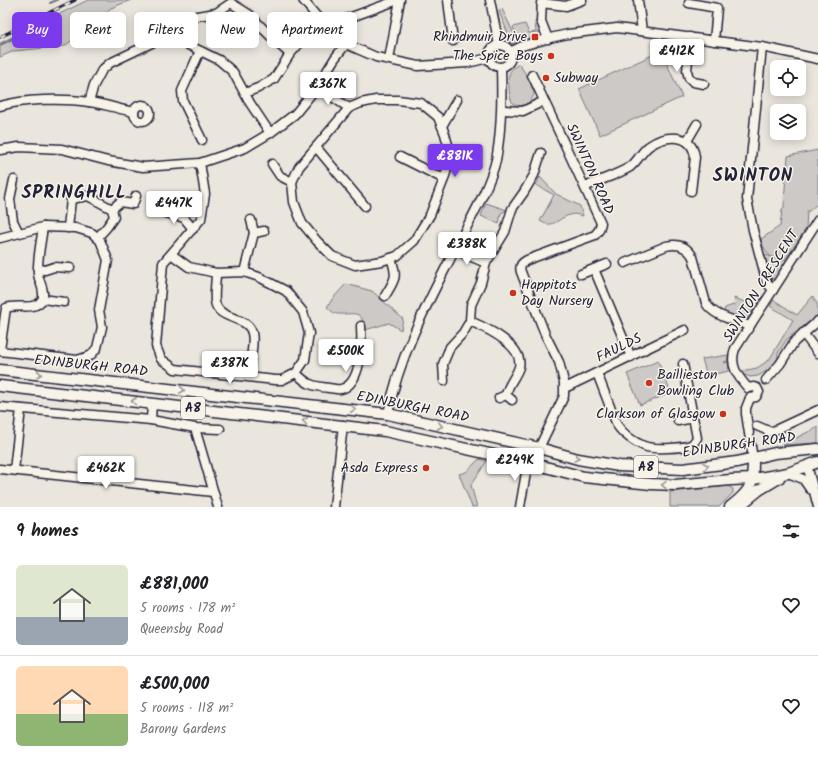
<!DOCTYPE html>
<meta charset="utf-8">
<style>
:root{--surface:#fff;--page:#f6f6f6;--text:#202124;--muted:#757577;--line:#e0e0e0;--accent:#7c3aed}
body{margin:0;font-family:Kalam,sans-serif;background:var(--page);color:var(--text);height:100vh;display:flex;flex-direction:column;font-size:15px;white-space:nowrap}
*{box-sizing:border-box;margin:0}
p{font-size:13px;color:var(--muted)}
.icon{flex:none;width:22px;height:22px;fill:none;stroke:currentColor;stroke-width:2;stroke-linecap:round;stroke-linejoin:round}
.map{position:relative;height:507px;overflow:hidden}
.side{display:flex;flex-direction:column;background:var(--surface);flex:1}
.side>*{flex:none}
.banner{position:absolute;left:12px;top:12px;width:400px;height:36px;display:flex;gap:8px}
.controls{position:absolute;left:770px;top:60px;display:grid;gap:8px}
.controls a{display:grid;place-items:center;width:36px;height:36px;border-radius:6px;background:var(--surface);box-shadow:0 2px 10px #0003;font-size:20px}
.price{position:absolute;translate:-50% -34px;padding:0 9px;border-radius:4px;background:#fff;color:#222;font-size:13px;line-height:26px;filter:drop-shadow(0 1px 2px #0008)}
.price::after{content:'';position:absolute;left:50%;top:24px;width:12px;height:9px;margin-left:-6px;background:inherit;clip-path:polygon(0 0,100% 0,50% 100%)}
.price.current{background:var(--accent);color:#fff}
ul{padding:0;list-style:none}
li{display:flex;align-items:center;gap:12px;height:100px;padding:0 16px}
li+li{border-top:1px solid var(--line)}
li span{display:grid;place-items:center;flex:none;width:112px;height:80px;border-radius:6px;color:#555}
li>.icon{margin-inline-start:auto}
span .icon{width:48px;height:48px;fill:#fffc;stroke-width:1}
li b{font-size:17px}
h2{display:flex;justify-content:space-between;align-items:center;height:48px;padding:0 16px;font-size:17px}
.chip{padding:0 14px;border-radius:6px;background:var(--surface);box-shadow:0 2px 10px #0003;font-size:14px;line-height:36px}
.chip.current{background:var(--accent);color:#fff}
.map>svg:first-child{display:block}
.green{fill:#cdc9c6;stroke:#787680}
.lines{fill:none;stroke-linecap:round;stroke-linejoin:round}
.stream{stroke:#716f7b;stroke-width:2}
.minor-casing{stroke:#22223b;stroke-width:11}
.major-casing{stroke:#22223b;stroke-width:13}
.minor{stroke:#f7f3e8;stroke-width:8}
.major{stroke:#f7f3e8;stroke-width:10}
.rail-casing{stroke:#22223b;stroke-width:3.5}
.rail{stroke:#f7f3e8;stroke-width:2;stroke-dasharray:6;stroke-linecap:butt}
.oneway{stroke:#97959a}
.poi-dot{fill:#c8321e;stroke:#f7f3e8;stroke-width:1.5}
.labels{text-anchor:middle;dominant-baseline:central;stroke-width:3;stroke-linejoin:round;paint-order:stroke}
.shield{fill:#f7f3e8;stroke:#62616f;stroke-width:1}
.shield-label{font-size:13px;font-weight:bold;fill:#22223b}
.poi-label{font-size:14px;fill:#22223b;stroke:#f7f3e8;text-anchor:end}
.street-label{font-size:14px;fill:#22223b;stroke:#f7f3e8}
.district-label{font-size:18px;font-weight:bold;letter-spacing:1px;fill:#22223b;stroke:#f7f3e8}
</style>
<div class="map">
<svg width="818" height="507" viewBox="0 0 818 507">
<rect width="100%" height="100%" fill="#eae6de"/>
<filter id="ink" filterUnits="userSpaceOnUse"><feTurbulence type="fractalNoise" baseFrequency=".025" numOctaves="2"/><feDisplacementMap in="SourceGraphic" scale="8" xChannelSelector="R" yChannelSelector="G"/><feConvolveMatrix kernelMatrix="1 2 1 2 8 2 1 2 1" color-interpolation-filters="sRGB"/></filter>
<g filter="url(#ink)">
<g class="green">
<path d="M88 0H131L111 8 65 46 14 51 0 57V43Z"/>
<path d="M502 9 518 42 515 44 510 43C509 32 502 22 499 10Z"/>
<path d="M538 20 540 29 537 36 520 41 513 27 525 24 529 33 536 32 535 22Z"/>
<path d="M661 51 682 97 600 135 579 89Z"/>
<path d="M519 64 529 79 534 93C533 102 521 110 513 103 509 100 508 81 509 75 510 70 514 67 519 64Z"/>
<path d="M818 150V203L809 211H807L806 229 787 257C773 264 764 252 761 239L780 226 782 210 784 207C784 190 787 173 788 156Z"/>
<path d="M540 177 556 194 580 206 583 216C578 215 574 213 570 215 559 217 553 230 540 221L554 195 536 185Z"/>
<path d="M486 203 507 210 501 213 499 224 481 216Z"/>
<path d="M764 254 778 260 786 259V261L775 279H770L769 276Z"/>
<path d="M346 284 372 291 403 319 401 330 389 323 365 330C362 308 353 315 338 314 334 314 330 310 327 307L333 298Z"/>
<path d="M813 296 818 306V315L787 339 778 353V358L770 369 758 376 750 377 742 374 741 371 757 368 769 360 793 320 770 306 774 300 797 315Z"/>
<path d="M734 298 756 306 748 318 745 319 724 312 725 308 736 304Z"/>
<path d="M728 355V361L723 362 724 363 728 362 729 371 707 376 702 359Z"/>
<path d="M658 361 671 393 640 405 627 374Z"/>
<path d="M818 427V443L782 445Z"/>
<path d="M479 459 487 461 471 485 477 507H472L459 474 466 472Z"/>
<path d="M728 486 733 489V493L719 507H670V492Z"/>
</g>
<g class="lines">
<g class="stream">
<path d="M50 3 57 0"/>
<path d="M0 45 50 20"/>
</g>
<defs>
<g id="minor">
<path d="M303 0 333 36 346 44 376 57 418 66 467 63 489 58"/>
<path d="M448 0 453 41"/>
<path d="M490 0 499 45"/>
<path d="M542 0 541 21 548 39"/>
<path d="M638 0 642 31"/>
<path d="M541 3 566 6 582 0"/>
<path d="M689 3 717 8 714 41"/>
<path d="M343 20 398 0"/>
<path d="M690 37 687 71 689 78 693 82 704 84"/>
<path d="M180 41 185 24 197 16 216 13 231 3 250 15 275 41 290 54"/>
<circle cx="500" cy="56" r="11"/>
<path d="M762 47 747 199 753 230 767 283 773 290"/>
<path d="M200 51 182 91 183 101 202 140"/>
<path d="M510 52 522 46 550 38 568 34 617 28 762 47 818 59"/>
<path d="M389 59 400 0"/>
<path d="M532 75 565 145 601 223 599 230 595 235 527 260C521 263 519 266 521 272L545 334 559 362 564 382V396L539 448"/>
<path d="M317 87 349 108"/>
<path d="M245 93 258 88 274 79 290 54 306 36"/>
<path d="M376 100H398L421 103 438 117 445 134 451 156 444 179 430 215 414 241 397 256 382 261 355 265 332 256 317 241 302 223 294 202 292 182 299 167 349 108 361 103Z"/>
<path d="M89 102 94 85 102 70 110 63 160 39 180 41 219 60 233 72 250 103 270 133"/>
<circle cx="142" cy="113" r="8"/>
<path d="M0 106C24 99 64 98 89 102 104 104 119 109 134 112"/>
<path d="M502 110 523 111 544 101"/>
<path d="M442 126 457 100"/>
<path d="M687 141 697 124"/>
<path d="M316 147 365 206"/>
<path d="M0 150 19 147 62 149 108 161 143 167 200 163 245 148 270 133 295 114 317 87 335 58 346 44"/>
<path d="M400 157 444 179"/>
<path d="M272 164 280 176 292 182"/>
<path d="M14 180 10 199 13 221 19 233"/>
<path d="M585 187C599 180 617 175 630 167 638 161 641 152 649 146 665 135 692 132 695 157L691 191"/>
<path d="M112 209 120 202 133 204 136 196"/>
<path d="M163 212 184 218 193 229"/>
<path d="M68 228 71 199 88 196 112 209 114 217 107 227 97 238"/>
<path d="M254 233 264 231"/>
<path d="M0 238 43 227 76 228 92 233 100 240 108 260 99 310 102 327 97 348 90 356 77 360 0 351"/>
<path d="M455 250 486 263"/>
<path d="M171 254 189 267 216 273 244 272 259 277 286 291 303 312 309 333 305 360 296 373 282 380H275L175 369 161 359 156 346 163 263 201 219 205 194 200 163"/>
<path d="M625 263 666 246C678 243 687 246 693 257L706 303C712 316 737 321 750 326"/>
<path d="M39 269 45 270 54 267 70 268"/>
<path d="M594 269 631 357"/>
<path d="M244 272 254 233 251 220"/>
<path d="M216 273C216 282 214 292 215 301 217 321 248 315 252 333 255 345 249 365 248 376"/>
<path d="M581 274 607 264"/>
<path d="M385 296C395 279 398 278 391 258"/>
<path d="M43 299 64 302"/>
<path d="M470 321C486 328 524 345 519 367 516 377 508 384 506 395"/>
<path d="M803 333 818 353"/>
<path d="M0 350 6 308C16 304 26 309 36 305 40 303 43 300 43 296 44 288 39 282 38 274 37 260 41 242 43 227"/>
<path d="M296 373C308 385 312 386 329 388 332 388 338 390 341 389 362 384 362 343 361 326"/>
<path d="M597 373 617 425C623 434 634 442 644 446 653 450 682 448 691 445 694 443 695 441 697 438L683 364"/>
<path d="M766 380 780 364 794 342 818 321"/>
<path d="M444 381 443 364 450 347 463 333 470 321 471 305 481 283 486 263 505 232 512 209 524 192 534 175 541 153"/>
<path d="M565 388 685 330"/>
<path d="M748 388C738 377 729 365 735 349L818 220"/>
<path d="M748 388 754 387 757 388 759 392 756 397 750 398"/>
<path d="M499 398 506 395 512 400"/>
<path d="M750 398 746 408V414L753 459"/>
<path d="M0 407 151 420 195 428 220 429"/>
<path d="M388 414C400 351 432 295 461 238 473 215 490 185 496 160 502 129 502 98 501 67"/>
<path d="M151 420 152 403"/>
<path d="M678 421 693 418"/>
<path d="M757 426 771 432 818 410"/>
<path d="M195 428 218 507"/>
<path d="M807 465 818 507"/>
<path d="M0 469 213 492"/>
<path d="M14 470 21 409"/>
<path d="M788 473 803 479 810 489"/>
<path d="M334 507 343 425"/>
<path d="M520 507 526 473 530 463"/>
</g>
<g id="major">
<path d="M0 370 388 414 539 448 578 459 619 466 683 469 737 462 775 453 818 449"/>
<path d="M0 386 385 431 530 463 584 477 651 484 675 485 731 480 753 479 788 473 818 462"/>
<path d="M730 507C752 490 753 485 753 459"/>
<path d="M738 507 759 490 779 478"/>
</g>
</defs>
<use href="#minor" class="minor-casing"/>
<use href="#major" class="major-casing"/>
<use href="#minor" class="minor"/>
<use href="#major" class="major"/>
<defs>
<path id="rail" d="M0 37 75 0"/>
</defs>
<use href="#rail" class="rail-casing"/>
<use href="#rail" class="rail"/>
</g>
<defs><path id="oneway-chevron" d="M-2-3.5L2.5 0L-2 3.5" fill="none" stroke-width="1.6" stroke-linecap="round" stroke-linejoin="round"/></defs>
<g class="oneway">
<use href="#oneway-chevron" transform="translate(39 374) rotate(6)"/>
<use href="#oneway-chevron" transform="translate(182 390) rotate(6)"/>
<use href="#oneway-chevron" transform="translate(134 401) rotate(-173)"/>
<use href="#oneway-chevron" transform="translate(353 409) rotate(7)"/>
<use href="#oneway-chevron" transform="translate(305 421) rotate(-173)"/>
<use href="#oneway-chevron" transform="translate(440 426) rotate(13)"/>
<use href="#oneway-chevron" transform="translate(577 458) rotate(13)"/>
<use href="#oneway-chevron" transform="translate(706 466) rotate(-7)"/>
<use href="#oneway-chevron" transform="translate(664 485) rotate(-179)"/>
</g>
</g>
<g class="poi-dot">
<rect x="531" y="33" width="8" height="8" rx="2"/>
<circle cx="551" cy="56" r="4"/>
<circle cx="546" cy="78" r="4"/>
<circle cx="513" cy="293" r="4"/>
<circle cx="649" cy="383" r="4"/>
<circle cx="723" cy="414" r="4"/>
<circle cx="426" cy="468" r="4"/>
</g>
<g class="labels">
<g class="shield">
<rect x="181" y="397" width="24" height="22" rx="3"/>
<rect x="634" y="456" width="24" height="22" rx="3"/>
</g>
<g class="shield-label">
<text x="193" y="408">A8</text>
<text x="646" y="467">A8</text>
</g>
<g class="poi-label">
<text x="527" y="37">Rhindmuir Drive</text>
<text x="543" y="56">The Spice Boys</text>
<text x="554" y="78" text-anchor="start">Subway</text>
<text x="521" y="285" text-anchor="start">Happitots<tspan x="521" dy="16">Day Nursery</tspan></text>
<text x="657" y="375" text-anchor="start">Baillieston<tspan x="657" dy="16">Bowling Club</tspan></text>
<text x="715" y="414">Clarkson of Glasgow</text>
<text x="418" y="468">Asda Express</text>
</g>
<g class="street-label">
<text transform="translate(590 169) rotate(66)">SWINTON ROAD</text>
<text transform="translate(761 286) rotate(-58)">SWINTON CRESCENT</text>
<text transform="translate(619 348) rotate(-26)">FAULDS</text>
<text transform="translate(91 366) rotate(6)">EDINBURGH ROAD</text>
<text transform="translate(413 407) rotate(11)">EDINBURGH ROAD</text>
<text transform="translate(739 445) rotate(-8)">EDINBURGH ROAD</text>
</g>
<g class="district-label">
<text x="753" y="176">SWINTON</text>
<text x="74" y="193">SPRINGHILL</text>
</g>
</g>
</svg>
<div class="controls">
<a><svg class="icon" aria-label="locate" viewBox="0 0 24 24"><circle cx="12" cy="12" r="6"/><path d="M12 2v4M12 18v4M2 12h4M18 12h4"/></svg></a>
<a><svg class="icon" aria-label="layers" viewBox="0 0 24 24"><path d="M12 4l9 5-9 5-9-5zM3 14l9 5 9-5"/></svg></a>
</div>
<b class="price" style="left:677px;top:73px">£412K</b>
<b class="price" style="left:328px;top:106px">£367K</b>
<b class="price current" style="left:455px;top:178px">£881K</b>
<b class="price" style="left:174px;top:225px">£447K</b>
<b class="price" style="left:467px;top:266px">£388K</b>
<b class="price" style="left:346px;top:373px">£500K</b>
<b class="price" style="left:230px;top:385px">£387K</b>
<b class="price" style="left:515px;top:482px">£249K</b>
<b class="price" style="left:106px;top:490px">£462K</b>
<div class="banner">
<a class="chip current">Buy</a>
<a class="chip">Rent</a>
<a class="chip">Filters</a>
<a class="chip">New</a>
<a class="chip">Apartment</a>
</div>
</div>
<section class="side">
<h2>9 homes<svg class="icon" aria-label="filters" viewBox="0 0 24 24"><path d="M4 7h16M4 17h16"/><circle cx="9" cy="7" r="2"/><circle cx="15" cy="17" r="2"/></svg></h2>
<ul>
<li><span style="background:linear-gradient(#dfe7d0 65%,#9aa5b1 0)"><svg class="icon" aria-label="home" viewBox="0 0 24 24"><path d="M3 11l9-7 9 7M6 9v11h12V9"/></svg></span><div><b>£881,000</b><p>5 rooms · 178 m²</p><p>Queensby Road</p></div><svg class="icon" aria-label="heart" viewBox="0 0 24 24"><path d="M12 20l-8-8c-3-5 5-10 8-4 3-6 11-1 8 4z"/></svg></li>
<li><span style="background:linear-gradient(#ffd9b3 60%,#8fb573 0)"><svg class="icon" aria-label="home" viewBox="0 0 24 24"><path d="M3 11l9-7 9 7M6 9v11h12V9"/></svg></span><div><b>£500,000</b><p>5 rooms · 118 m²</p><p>Barony Gardens</p></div><svg class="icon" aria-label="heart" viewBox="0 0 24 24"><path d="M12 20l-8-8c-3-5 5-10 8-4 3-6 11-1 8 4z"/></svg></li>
</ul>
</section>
